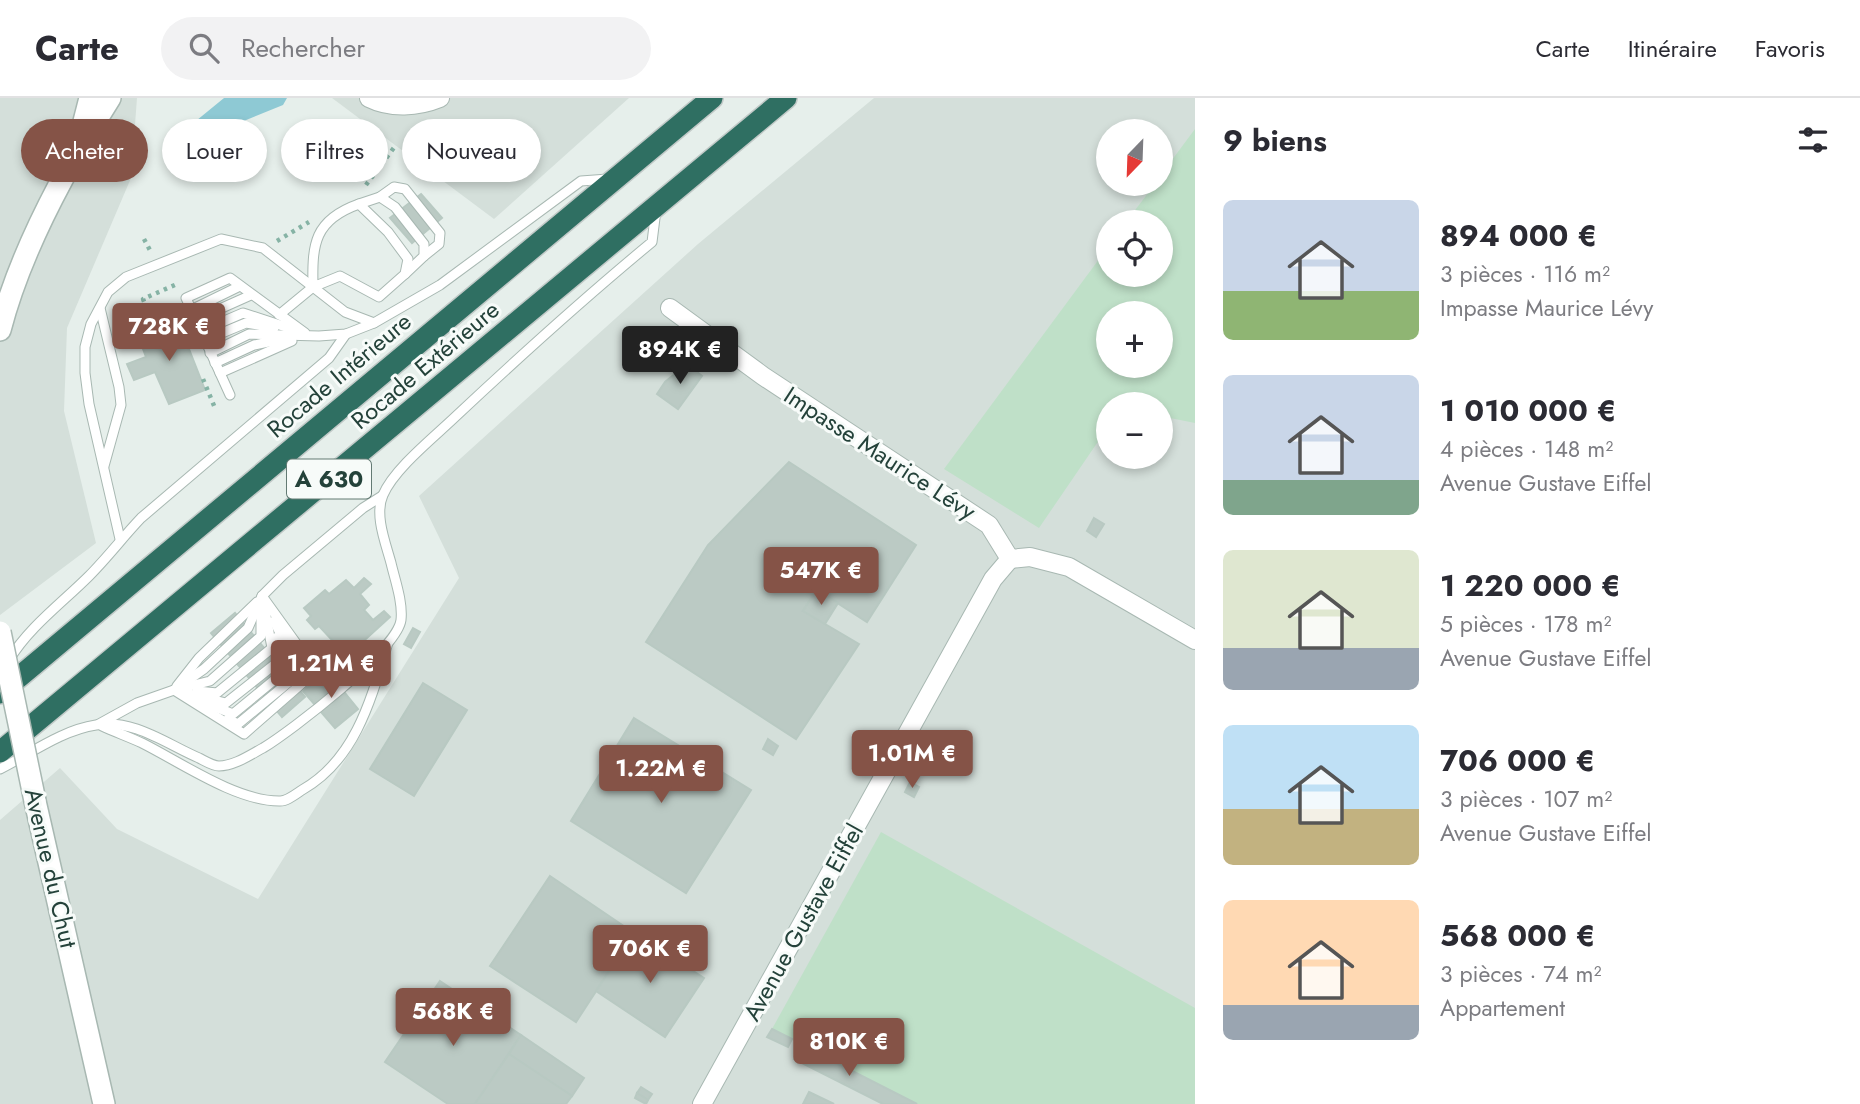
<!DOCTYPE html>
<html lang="fr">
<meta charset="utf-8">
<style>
:root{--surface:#fff;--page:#f2f2f3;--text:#2b2b33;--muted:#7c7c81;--line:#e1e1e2;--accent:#855347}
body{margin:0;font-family:Jost,sans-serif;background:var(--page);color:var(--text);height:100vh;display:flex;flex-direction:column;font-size:26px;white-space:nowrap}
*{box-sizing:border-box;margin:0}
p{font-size:23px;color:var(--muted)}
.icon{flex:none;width:38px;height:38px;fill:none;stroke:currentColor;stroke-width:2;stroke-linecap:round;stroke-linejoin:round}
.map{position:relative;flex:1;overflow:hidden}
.details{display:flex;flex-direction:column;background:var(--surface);width:665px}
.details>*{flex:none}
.hud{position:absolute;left:21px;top:21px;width:665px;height:63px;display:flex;gap:14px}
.needle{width:46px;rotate:203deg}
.buttons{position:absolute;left:1096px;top:21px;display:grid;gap:14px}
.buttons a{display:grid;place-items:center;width:77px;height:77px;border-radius:50%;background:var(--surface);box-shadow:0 4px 10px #0003;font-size:35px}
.price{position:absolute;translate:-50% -60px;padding:0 16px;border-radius:7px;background:var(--accent);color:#fff;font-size:23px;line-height:46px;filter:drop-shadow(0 2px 4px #0008)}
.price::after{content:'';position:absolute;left:50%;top:42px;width:21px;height:16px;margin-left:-10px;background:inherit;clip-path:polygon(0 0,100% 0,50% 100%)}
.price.current{background:#222;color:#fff}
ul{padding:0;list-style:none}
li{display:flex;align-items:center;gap:21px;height:175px;padding:0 28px}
li span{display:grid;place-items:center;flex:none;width:196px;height:140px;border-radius:10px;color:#555}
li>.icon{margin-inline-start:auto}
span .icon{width:84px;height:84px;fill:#fffc;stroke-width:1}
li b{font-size:30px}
h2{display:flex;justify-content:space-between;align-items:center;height:84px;padding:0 28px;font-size:30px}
.pill{padding:0 24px;border-radius:32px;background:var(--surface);box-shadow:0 4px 10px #0003;font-size:24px;line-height:63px}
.pill.current{background:var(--accent);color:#fff}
header{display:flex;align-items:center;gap:42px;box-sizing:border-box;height:98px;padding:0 35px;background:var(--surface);border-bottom:2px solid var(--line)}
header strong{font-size:33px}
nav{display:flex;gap:38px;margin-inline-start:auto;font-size:24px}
.search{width:490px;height:63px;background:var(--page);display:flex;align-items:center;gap:18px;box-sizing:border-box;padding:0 24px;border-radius:38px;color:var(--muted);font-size:26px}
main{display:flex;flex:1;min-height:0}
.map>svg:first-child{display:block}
.built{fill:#d4dfda;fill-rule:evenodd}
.green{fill:#bfe0c8;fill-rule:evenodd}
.water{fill:#8ec9d4}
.building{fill:#bbcac4;stroke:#b8c9c2;stroke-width:2}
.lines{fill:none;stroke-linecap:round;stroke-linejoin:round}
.service-casing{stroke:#a8b8b2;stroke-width:11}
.minor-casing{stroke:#a8b8b2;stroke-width:20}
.tertiary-casing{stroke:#a8b8b2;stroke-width:24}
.motorway-casing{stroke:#c2cac8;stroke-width:24}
.path{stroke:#86b3a5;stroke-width:4.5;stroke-dasharray:3.5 5;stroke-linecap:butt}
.service{stroke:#fff;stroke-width:9}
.minor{stroke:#fff;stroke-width:18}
.tertiary{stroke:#fff;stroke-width:21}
.motorway{stroke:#2f6f62;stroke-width:21}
.tertiary-bridge-casing{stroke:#a8b8b2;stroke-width:24;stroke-linecap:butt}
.tertiary-bridge{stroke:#fff;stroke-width:21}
.labels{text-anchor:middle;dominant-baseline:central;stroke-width:6;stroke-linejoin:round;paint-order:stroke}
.shield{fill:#f7fbf9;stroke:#637a73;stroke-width:2}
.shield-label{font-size:23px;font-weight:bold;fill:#24423a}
.street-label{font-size:24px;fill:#24423a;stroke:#f7fbf9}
</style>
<header>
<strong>Carte</strong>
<div class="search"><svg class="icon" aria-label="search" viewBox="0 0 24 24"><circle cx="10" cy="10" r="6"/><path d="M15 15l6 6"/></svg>Rechercher</div>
<nav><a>Carte</a><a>Itinéraire</a><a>Favoris</a></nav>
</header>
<main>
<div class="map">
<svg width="1195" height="1006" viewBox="0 0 1195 1006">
<rect width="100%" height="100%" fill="#e6efeb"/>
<g class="built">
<path d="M0 0H137L131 80 67 230 64 313 96 445 0 517Z"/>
<path d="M332 0H629L494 121Z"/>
<path d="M874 0H1195V1006H0V722L60 670 117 731 258 801 459 480 419 398 698 146ZM1108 33H1160V86H1108ZM1108 124H1160V177H1108ZM1108 215H1160V268H1108ZM1108 306H1160V359H1108Z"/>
</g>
<g class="green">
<path d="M1195 31V325L1160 318V306H1108V329L1039 430 944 371 1108 149V177H1160V124H1126L1155 86H1160V78ZM1108 215H1160V268H1108Z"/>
<path d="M881 734 1195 910V1006H911L772 931Z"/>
</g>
<path class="water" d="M224 0H287L283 7 207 38 195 47H187L180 43V36Z"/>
<g class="building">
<path d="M421 96 442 120 412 145 390 120Z"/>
<path d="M178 223 205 292 169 306 155 274 134 282 127 266 146 259 139 240Z"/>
<path d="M687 266 702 278 678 311 657 296 665 284Z"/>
<path d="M789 364 916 447 867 524 817 492 803 513 859 546 796 641 646 544 708 447Z"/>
<path d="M1094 420 1104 426 1096 439 1087 433Z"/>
<path d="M364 480 371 486 360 496 369 507 364 512 373 522 384 513 390 519 347 558 319 528 315 531 307 522 311 518 304 510 325 492 329 496 346 482 354 490Z"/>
<path d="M817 492 838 505 825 526 803 513Z"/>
<path d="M235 515 305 599 282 619 211 535Z"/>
<path d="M413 530 420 534 411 550 404 546Z"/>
<path d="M327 573 358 611 335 630 303 593Z"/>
<path d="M423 585 467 612 414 698 370 671Z"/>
<path d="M634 620 751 692 686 795 571 723Z"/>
<path d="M768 641 778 648 773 657 763 651Z"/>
<path d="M910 684 919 689 914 699 905 694Z"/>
<path d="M550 778 634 835 576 924 490 868Z"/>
<path d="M634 835 704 880 665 939 596 893Z"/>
<path d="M440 883 521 937 475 1006H448L385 964Z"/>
<path d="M772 931 792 941 788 949 767 939Z"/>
<path d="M521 937 584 980 572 998 509 956Z"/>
<path d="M801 947 917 1006H883L794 961Z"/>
<path d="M509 956 572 998 566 1006H475Z"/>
<path d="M641 989 652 996 648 1002 637 995Z"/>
<path d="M809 994 834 1006H803Z"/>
<path d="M637 995 648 1002 646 1006 635 1000Z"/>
</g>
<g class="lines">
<defs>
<g id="service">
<path d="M380 99 394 89 405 91 440 135 439 146 424 158"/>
<path d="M359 106 380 99 395 109 424 146V158L405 176"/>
<path d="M100 210 119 289 121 307 104 368"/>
<path d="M191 212 240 188"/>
<path d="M279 217 313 189 340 178 379 199 405 176 408 161 388 134 359 106C314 122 312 146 313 189"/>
<path d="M195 222 251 197"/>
<path d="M201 233 243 215 295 232"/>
<path d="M205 242 246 225 274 230"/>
<path d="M210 255 249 236 319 238 346 236 374 225 440 187 581 83 608 81"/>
<path d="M215 265 254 247 287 240"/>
<path d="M220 275 292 243"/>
<path d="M230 297 186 200 230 180 305 235"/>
<path d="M120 441 89 306 85 275V249L91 226 108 194 126 179 221 141 263 150 345 214 374 225"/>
<path d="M9 562C29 529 62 505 89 478 107 460 123 439 141 420L329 260 346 236"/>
<path d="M177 588 199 560 257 504"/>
<path d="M182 590 210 583 261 538V515"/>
<path d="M174 592 244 636 316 573 262 498"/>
<path d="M197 593 217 595 272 550 263 502"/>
<path d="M182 594 226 605 284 559 277 539"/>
<path d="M198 602 233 616 295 565 274 523"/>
<path d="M228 621 238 626 306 570 299 559"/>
<path d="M99 626 137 605 174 592 204 571 248 530 262 498 283 477 363 410 382 398"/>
<path d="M102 628C115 634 129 639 142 645 180 664 236 703 279 703 286 704 296 696 302 692 355 662 371 602 387 548"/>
<path d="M0 671C30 656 62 632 96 627 135 621 166 646 199 660 205 663 213 668 219 668 234 668 250 657 263 650 291 633 397 552 401 522 403 504 395 482 391 465 386 446 374 417 383 397 394 371 433 340 454 320 519 259 583 201 652 144L656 112"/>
</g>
<g id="minor">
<path d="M369 0C391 11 418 9 440 0"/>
<path d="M670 210 763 278 989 427 1010 461"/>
<path d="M1010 461 1030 459 1069 469 1195 542"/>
<path d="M702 1006 993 481 1010 461"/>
</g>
<g id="tertiary">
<path d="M81 35 90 0"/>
<path d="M0 232C20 154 67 68 110 0"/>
<path d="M35 703 104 1006"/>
</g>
<g id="motorway">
<path d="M0 595 712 0"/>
<path d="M0 654 786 0"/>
</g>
</defs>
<use href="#service" class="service-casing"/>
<use href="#minor" class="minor-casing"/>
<use href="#tertiary" class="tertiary-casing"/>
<use href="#motorway" class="motorway-casing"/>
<g class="path">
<path d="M366 87 396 47"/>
<path d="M144 141 152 156"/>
<path d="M277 143 309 124"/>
<path d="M123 241 154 227 143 201 177 186"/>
<path d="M203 281 215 310"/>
</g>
<use href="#service" class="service"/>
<use href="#minor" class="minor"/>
<use href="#tertiary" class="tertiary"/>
<use href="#motorway" class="motorway"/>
<defs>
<path id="tertiary-bridge" d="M0 534 35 703"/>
</defs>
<use href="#tertiary-bridge" class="tertiary-bridge-casing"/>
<use href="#tertiary-bridge" class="tertiary-bridge"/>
</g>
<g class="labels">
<rect class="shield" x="287" y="361.5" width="84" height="39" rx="5"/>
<g class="shield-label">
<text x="329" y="381">A 630</text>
</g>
<g class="street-label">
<text transform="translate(425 267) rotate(-40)">Rocade Extérieure</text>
<text transform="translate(339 277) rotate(-40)">Rocade Intérieure</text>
<text transform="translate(880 355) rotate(33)">Impasse Maurice Lévy</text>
<text transform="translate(51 770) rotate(77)">Avenue du Chut</text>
<text transform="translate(803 824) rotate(-61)">Avenue Gustave Eiffel</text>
</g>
</g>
</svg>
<div class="buttons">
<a><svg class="needle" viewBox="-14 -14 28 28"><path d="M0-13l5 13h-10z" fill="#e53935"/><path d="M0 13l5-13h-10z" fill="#7c7c81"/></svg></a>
<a><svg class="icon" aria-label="locate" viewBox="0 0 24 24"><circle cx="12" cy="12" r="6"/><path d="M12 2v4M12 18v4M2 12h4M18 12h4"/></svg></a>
<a>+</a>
<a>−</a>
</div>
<b class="price" style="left:169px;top:265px">728K €</b>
<b class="price current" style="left:680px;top:288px">894K €</b>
<b class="price" style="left:821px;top:509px">547K €</b>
<b class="price" style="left:331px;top:602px">1.21M €</b>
<b class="price" style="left:912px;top:692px">1.01M €</b>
<b class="price" style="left:661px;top:707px">1.22M €</b>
<b class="price" style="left:650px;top:887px">706K €</b>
<b class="price" style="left:453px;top:950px">568K €</b>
<b class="price" style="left:849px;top:980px">810K €</b>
<div class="hud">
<a class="pill current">Acheter</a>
<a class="pill">Louer</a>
<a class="pill">Filtres</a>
<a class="pill">Nouveau</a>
</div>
</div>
<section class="details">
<h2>9 biens<svg class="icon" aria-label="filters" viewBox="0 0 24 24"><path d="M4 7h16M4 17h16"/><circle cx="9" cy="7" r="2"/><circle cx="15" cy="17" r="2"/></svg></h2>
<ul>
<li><span style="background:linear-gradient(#c9d6e8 65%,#8fb573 0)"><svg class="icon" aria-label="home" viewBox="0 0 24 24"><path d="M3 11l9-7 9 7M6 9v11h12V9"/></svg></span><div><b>894 000 €</b><p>3 pièces · 116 m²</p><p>Impasse Maurice Lévy</p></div></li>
<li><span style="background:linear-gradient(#c9d6e8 75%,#7fa58c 0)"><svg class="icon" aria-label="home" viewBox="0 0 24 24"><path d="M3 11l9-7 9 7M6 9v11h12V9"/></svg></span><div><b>1 010 000 €</b><p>4 pièces · 148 m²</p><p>Avenue Gustave Eiffel</p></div></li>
<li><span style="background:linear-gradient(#dfe7d0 70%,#9aa5b1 0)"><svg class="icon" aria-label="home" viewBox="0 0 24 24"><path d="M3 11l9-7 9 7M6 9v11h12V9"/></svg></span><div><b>1 220 000 €</b><p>5 pièces · 178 m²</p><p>Avenue Gustave Eiffel</p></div></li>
<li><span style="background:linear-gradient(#bfe0f5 60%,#c2b280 0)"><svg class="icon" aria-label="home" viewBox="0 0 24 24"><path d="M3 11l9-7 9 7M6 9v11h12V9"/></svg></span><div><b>706 000 €</b><p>3 pièces · 107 m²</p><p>Avenue Gustave Eiffel</p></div></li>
<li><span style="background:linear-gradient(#ffd9b3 75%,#9aa5b1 0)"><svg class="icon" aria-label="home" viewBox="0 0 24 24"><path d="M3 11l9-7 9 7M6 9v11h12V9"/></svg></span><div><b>568 000 €</b><p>3 pièces · 74 m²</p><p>Appartement</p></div></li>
</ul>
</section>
</main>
